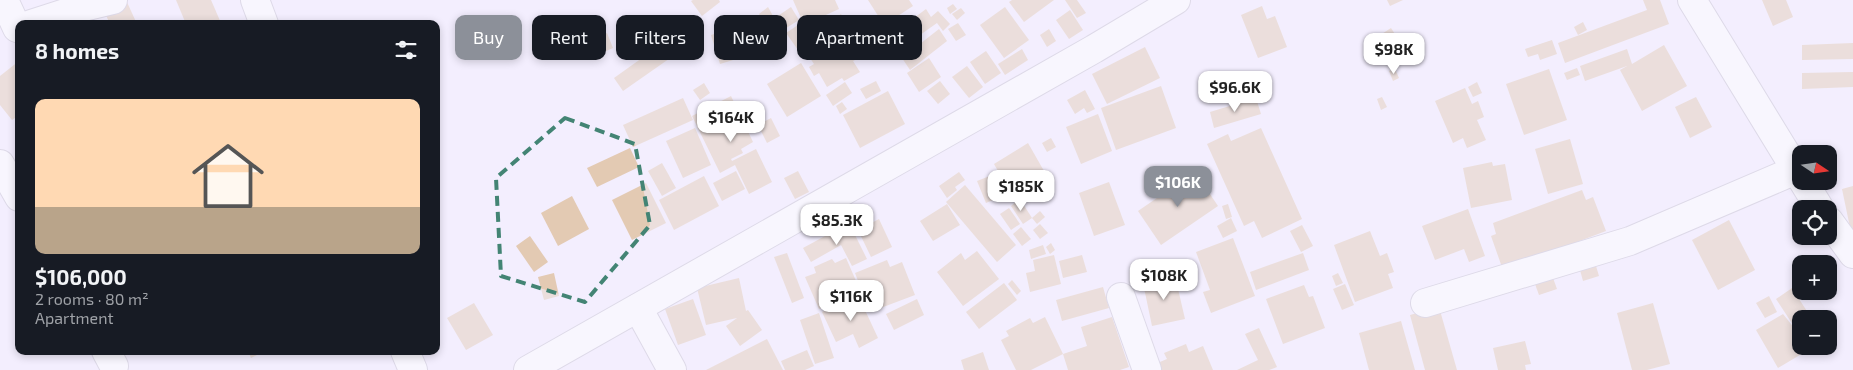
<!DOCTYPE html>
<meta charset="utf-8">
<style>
:root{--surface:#171b24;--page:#20242c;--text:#f1f3f6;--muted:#9ea1a6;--line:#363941;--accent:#8c9099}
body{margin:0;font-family:"Exo 2",sans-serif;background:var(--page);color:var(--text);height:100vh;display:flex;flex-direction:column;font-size:19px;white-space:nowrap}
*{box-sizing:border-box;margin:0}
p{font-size:16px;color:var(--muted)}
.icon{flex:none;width:28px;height:28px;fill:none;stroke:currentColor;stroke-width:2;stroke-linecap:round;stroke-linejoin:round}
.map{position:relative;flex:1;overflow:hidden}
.drawer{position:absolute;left:15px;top:20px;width:425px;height:335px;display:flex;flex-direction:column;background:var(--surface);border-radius:10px;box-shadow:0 2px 8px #0003}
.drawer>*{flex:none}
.hud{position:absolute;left:455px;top:15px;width:475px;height:45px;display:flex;gap:10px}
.needle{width:32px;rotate:103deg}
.fabs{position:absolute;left:1792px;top:145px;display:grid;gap:10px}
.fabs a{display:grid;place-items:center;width:45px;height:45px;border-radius:10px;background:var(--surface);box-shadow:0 2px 8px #0003;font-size:25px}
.price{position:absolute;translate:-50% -42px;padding:0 11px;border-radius:10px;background:#fff;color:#222;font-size:16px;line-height:32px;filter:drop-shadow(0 1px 2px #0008)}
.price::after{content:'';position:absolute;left:50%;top:30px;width:15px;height:11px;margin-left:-8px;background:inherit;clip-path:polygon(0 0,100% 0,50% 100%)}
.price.on{background:var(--accent);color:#fff}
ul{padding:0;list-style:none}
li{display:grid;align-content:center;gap:10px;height:265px;padding:0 20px}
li+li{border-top:1px solid var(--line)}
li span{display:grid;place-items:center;height:155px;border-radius:10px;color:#555}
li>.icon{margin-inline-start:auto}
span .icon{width:90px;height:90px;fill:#fffc;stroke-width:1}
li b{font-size:21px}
h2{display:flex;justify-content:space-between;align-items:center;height:60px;padding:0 20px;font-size:21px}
.chip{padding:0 18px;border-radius:10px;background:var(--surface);box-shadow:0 2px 8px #0003;font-size:18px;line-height:45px}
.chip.on{background:var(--accent);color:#fff}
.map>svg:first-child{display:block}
.building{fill:#e3cab3}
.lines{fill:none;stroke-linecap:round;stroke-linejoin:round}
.minor-casing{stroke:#c5c0cf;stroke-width:30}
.minor{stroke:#fff;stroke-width:28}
.marked{fill:none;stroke:#438474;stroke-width:4;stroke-dasharray:10 6;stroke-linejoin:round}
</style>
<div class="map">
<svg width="1853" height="370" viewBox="0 0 1853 370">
<rect width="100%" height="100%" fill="#f3eefe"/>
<g class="building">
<path d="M126 0 137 24H110L103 9Z"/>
<path d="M176 0H211L221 23 186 24Z"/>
<path d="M693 0H719L720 2 702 16 691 1Z"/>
<path d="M793 0H835L839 9 804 25Z"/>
<path d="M868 0H909L913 6 884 25Z"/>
<path d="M1012 0H1054L1024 22 1009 2Z"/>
<path d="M1065 0H1077L1086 13 1077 18Z"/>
<path d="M1387 0H1403L1390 6Z"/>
<path d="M1643 0H1660L1669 24 1565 63 1558 43 1647 10Z"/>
<path d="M1762 0H1786L1793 17 1773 26Z"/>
<path d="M953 4 957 9 950 14 947 8Z"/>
<path d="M1262 6 1267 19 1275 16 1287 47 1258 58 1241 15Z"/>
<path d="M768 7 773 16 764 22 759 14Z"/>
<path d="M791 7 799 20 770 38 763 26Z"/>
<path d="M1005 7 1029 40 1004 58 980 25Z"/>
<path d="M961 8 965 13 957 20 952 14Z"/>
<path d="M926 9 931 17 938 11 950 24 943 31 937 23 920 35 910 21Z"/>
<path d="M1070 10 1083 30 1069 39 1056 20Z"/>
<path d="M841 14 852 31 830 46 850 34 863 56 853 61 860 72 844 81 842 78 827 87 819 73 814 76 809 67 814 64 810 58 822 51 812 33Z"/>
<path d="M901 21 915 47 896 58 882 32Z"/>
<path d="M1583 22 1587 30 1578 35 1574 27Z"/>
<path d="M801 23 817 47 803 57 786 33Z"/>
<path d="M958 23 966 35 956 41 948 29Z"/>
<path d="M748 24 756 53 720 64 711 35Z"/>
<path d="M1391 28 1400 42 1379 55 1371 41Z"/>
<path d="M939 29 947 41 910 70 902 58Z"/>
<path d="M1049 29 1056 41 1047 47 1040 35Z"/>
<path d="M607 33 613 48 592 57 586 42Z"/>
<path d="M677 33 686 47 623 91 614 78Z"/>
<path d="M1552 40 1557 54 1540 60 1538 54 1528 57 1525 49Z"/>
<path d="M1853 43V59L1802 60V45Z"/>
<path d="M1664 45 1687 86 1642 111 1620 70 1627 66 1585 81 1580 66 1627 49 1632 64Z"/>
<path d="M1145 47 1160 78 1107 104 1092 74Z"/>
<path d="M1022 49 1028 60 1005 75 998 64Z"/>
<path d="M986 51 1001 73 985 84 970 62Z"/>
<path d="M929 58 941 77 919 92 907 73Z"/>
<path d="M19 61V115L12 120 0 105V76Z"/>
<path d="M801 63 821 96 787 117 767 84Z"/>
<path d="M967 66 983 87 969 98 952 77Z"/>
<path d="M1577 68 1580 75 1567 80 1564 73Z"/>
<path d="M1395 69 1399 78 1393 81 1389 71Z"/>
<path d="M1549 69 1567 120 1524 135 1506 84Z"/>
<path d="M1853 72V87L1802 89V73Z"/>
<path d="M876 81 881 91 866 99 860 89Z"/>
<path d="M940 81 950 94 938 104 927 91Z"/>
<path d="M845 82 852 93 833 106 826 95Z"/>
<path d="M1477 82 1482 93 1473 97 1468 87Z"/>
<path d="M704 83 710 93 700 100 693 90Z"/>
<path d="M1161 86 1176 128 1116 150 1101 108Z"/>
<path d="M1465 88 1472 104 1478 101 1484 117 1477 120 1486 140 1467 148 1463 138 1453 143 1435 101Z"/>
<path d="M1085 90 1095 109 1087 113 1084 108 1075 114 1067 100Z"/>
<path d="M888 91 905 124 860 148 843 115Z"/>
<path d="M731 96 753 142 741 149 743 153 731 159 732 161 756 149 772 182 749 194 735 165 720 173 692 116Z"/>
<path d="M1382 97 1387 107 1381 110 1377 99Z"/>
<path d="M1696 97 1712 127 1690 138 1675 107Z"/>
<path d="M683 98 693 120 633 147 623 125Z"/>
<path d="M1256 98 1261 114 1214 128 1210 112Z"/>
<path d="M842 102 847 109 840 114 836 106Z"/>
<path d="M1098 114 1112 151 1081 164 1066 127Z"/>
<path d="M771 118 780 136 767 143 758 125Z"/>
<path d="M695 128 711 165 683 178 666 141Z"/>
<path d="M1261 128 1302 219 1262 238 1254 221 1244 226 1207 144 1228 134 1231 141Z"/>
<path d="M1051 138 1056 147 1047 152 1042 143Z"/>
<path d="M1570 139 1583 184 1548 194 1535 149Z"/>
<path d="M1028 143 1048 178 1014 199 994 164Z"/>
<path d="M630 148 639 167 597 187 587 168Z"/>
<path d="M1492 162 1493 166 1505 164 1512 200 1471 208 1463 168Z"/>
<path d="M662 163 676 188 662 196 648 171Z"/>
<path d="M736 171 745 189 722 201 713 183Z"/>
<path d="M798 171 809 192 795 199 784 178Z"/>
<path d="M959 172 965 180 955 187 957 190 947 198 939 186Z"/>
<path d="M1195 172 1218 206 1161 245 1138 211Z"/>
<path d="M995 174 1004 195 986 203 977 181Z"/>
<path d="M704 176 719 206 674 230 659 200Z"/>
<path d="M1109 182 1125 225 1094 236 1079 193Z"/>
<path d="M646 183 666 223 632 240 612 200Z"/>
<path d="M965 185 1016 245 997 262 946 202Z"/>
<path d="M1853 186V237H1852L1842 189Z"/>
<path d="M1582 190 1586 200 1593 197 1606 231 1503 270 1491 236 1496 234 1493 223Z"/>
<path d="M572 196 589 229 558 246 541 213Z"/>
<path d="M1020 199 1032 218 1023 224 1011 206Z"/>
<path d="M947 204 960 225 933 241 920 221Z"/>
<path d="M1228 204 1232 217 1226 219 1222 206Z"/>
<path d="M1009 208 1020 224 1011 230 1000 214Z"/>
<path d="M1468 209 1485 256 1469 262 1464 249 1435 260 1422 226Z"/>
<path d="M1040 211 1045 217 1037 224 1032 218Z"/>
<path d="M1231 218 1237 231 1223 238 1217 226Z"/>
<path d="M879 219 892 247 871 257 858 230Z"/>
<path d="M1729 220 1755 270 1718 290 1692 240Z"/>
<path d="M1040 224 1048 233 1040 239 1033 230Z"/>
<path d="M1302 225 1313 246 1301 252 1290 231Z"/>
<path d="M851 227 867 259 852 266 841 245 811 262 803 248 838 229 840 232Z"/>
<path d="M1021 227 1031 239 1022 246 1013 234Z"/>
<path d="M1370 231 1380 256 1387 253 1394 272 1388 274 1393 288 1355 302 1334 245Z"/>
<path d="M530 236 548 262 534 272 516 246Z"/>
<path d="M1233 238 1255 296 1211 313 1203 292 1210 290 1196 252Z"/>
<path d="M1051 243 1055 250 1050 254 1046 247Z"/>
<path d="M1043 245 1046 254 1031 259 1029 250Z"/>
<path d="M977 251 999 279 963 306 937 272 961 253 965 260Z"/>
<path d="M787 253 804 298 792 303 774 257Z"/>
<path d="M1303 253 1309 270 1256 290 1250 272Z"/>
<path d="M1054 255 1061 284 1030 292 1026 273 1035 271 1033 260Z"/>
<path d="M1082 255 1087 272 1063 278 1059 261Z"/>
<path d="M846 258 860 290 819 309 805 277 816 273 814 267 832 259 835 263Z"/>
<path d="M887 260 890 267 902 262 915 295 870 312 855 273Z"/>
<path d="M1596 266 1599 276 1583 281 1580 270Z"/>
<path d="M554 273 559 296 544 300 538 277Z"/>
<path d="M1338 273 1343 283 1336 286 1332 276Z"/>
<path d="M1175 276 1185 319 1152 326 1143 283Z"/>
<path d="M739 278 746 311 748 310 762 330 740 346 726 326 737 318 706 325 697 288Z"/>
<path d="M1553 278 1557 289 1539 295 1535 284Z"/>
<path d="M1012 280 1021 291 1017 295 1008 284Z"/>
<path d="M1004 283 1017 300 979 329 966 312Z"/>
<path d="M1345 284 1354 305 1342 310 1333 289Z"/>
<path d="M1304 285 1309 297 1313 296 1325 328 1283 344 1266 299Z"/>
<path d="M1103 287 1109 308 1062 321 1056 300Z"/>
<path d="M1792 288 1812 319H1801V346H1808L1810 349 1778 368 1756 330 1783 314 1799 334 1776 299Z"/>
<path d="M858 295 878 338 859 348 853 334 836 342 822 312Z"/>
<path d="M1769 296 1777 312 1765 318 1756 303Z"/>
<path d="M693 299 706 335 678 345 665 309Z"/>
<path d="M917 299 924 315 894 330 886 314Z"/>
<path d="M474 303 493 335 466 350 447 318Z"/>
<path d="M1653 303 1670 364 1647 370H1632L1617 313Z"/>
<path d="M1439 307 1457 370H1425L1410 315Z"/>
<path d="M819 313 834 358 815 364 800 320Z"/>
<path d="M1045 317 1063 354 1031 370H1016L1001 340 1009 336 1006 331 1030 318 1033 323Z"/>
<path d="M1112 317 1129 367 1120 370H1068L1063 354 1087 346 1081 327Z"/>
<path d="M1401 321 1415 370H1369L1359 333Z"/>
<path d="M1259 328 1277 367 1269 370H1237L1258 360 1245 334Z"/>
<path d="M767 339 783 370H706Z"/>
<path d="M1525 341 1531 364 1525 365 1526 370H1498L1493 348Z"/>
<path d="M1186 344 1189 352 1203 346 1213 370H1157L1155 364 1167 359 1164 353Z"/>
<path d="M807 350 814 366 805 370H785L781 361Z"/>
<path d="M248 351H265L251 358Z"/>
<path d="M983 352 989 370H964L961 360Z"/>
</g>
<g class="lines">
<defs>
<g id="minor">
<path d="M4 0 17 28"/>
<path d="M255 0 264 24"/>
<path d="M1692 0 1801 178"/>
<path d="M31 24 84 7 113 0"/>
<path d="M0 164 19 197"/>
<path d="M1803 181 1820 209"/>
<path d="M1829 221 1853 254"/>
<path d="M1121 297 1147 370"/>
<path d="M1425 303 1630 241 1796 170"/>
<path d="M638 308 672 370"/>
<path d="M106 351 114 366"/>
<path d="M405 351 413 370"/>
<path d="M528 370 1094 49 1176 0"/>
</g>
</defs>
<use href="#minor" class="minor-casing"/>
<use href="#minor" class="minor"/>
</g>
<path d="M0 0H1853V370H0ZM565 118 635 144 650 225 585 302 501 276 496 178Z" fill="#f3eefe" fill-opacity=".55" fill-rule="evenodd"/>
<path class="marked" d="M565 118 635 144 650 225 585 302 501 276 496 178Z"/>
</svg>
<div class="fabs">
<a><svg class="needle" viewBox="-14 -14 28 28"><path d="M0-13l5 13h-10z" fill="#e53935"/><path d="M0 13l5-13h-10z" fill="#9ea1a6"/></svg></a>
<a><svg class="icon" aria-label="locate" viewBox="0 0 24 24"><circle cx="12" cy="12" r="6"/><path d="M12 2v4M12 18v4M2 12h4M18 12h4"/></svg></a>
<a>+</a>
<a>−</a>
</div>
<b class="price" style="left:1394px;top:75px">$98K</b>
<b class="price" style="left:1235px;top:113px">$96.6K</b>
<b class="price" style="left:731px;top:143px">$164K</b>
<b class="price on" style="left:1178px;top:208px">$106K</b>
<b class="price" style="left:1021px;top:212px">$185K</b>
<b class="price" style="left:837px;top:246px">$85.3K</b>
<b class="price" style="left:1164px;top:301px">$108K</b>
<b class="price" style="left:851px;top:322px">$116K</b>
<div class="hud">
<a class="chip on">Buy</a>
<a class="chip">Rent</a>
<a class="chip">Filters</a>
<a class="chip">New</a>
<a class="chip">Apartment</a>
</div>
<section class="drawer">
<h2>8 homes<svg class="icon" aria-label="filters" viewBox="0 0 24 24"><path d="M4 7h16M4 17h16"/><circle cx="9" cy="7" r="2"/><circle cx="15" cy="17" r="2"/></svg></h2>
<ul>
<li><span style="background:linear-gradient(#ffd9b3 70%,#b9a48a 0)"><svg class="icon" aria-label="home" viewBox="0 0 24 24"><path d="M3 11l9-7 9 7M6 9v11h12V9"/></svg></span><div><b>$106,000</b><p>2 rooms · 80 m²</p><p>Apartment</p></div></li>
</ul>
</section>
</div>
